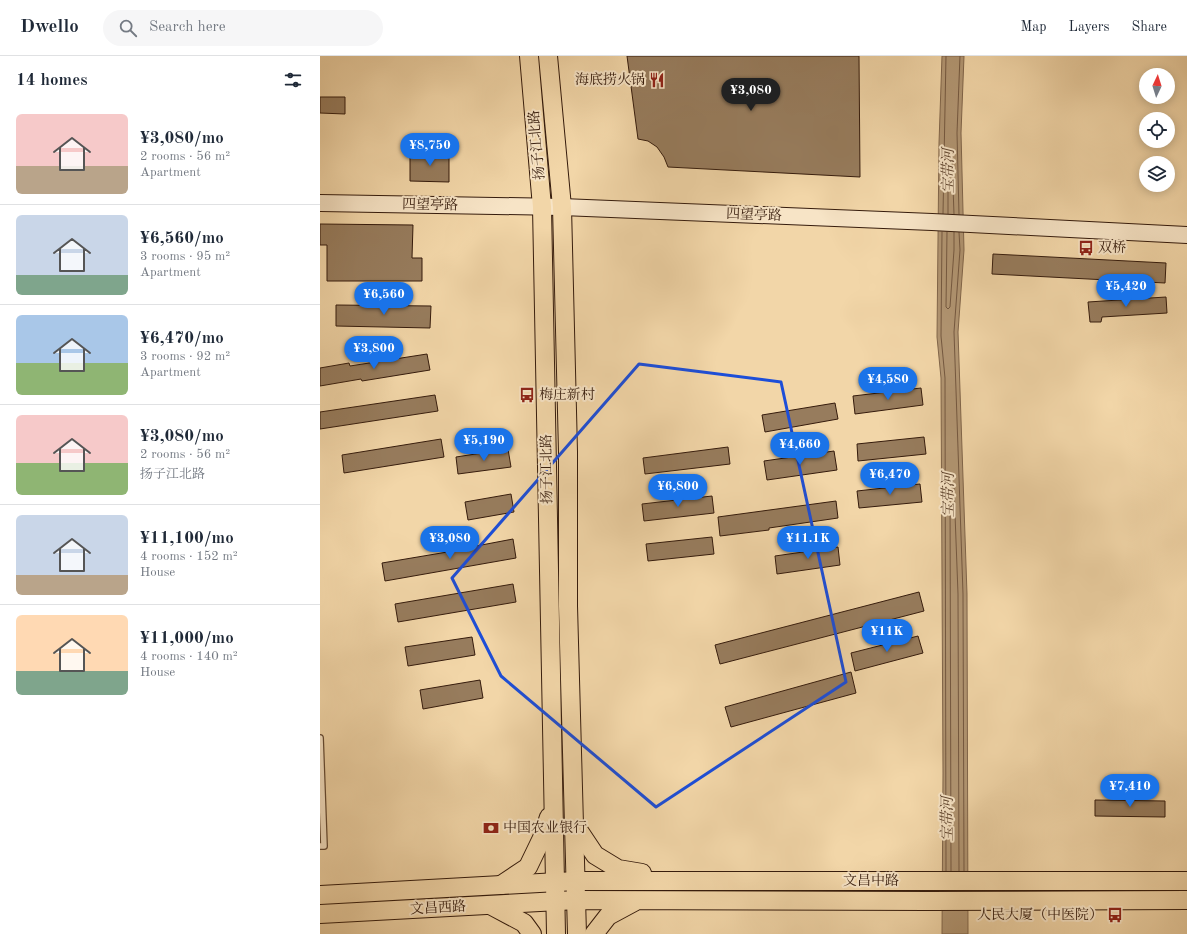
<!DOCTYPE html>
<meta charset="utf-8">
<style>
:root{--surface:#fff;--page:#f6f6f7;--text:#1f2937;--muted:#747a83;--line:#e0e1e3;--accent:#1a73e8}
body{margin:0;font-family:"Old Standard TT","Noto Serif SC",serif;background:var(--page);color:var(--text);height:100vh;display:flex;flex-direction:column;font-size:15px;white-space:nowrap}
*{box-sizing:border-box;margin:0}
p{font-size:13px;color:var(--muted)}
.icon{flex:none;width:22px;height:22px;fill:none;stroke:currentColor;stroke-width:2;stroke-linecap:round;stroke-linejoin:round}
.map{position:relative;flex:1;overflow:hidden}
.panel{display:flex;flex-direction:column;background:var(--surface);width:320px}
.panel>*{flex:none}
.needle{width:26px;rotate:4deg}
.controls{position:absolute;left:819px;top:12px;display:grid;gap:8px}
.controls a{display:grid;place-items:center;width:36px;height:36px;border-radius:50%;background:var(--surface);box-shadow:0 2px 10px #0003;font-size:20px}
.price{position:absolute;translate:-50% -34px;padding:0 9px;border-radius:14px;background:var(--accent);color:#fff;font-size:13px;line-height:26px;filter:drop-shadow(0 1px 2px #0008)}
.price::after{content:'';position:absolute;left:50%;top:24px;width:12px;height:9px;margin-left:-6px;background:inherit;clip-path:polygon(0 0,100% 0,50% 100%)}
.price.current{background:#222;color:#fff}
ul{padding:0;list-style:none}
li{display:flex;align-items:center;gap:12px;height:100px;padding:0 16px}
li+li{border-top:1px solid var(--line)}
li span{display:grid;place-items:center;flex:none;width:112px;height:80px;border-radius:6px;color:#555}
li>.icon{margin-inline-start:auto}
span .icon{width:48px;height:48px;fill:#fffc;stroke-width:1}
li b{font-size:17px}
h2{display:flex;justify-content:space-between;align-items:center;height:48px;padding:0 16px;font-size:17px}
header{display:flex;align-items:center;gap:24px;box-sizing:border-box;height:56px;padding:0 20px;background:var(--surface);border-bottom:1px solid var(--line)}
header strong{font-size:19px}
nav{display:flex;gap:22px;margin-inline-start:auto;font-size:14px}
.search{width:280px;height:36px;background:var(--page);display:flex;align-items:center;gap:10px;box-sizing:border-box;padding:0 14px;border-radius:22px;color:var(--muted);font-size:15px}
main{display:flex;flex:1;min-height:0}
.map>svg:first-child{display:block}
.water{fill:#b29673;stroke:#80654a}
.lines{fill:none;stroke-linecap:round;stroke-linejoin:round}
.shore{stroke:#745840;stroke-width:1}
.building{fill:#977c5d;stroke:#351b0c}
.lane-casing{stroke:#644a33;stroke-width:8}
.secondary-casing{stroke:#351b0c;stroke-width:18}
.primary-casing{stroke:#351b0c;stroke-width:20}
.lane{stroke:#f7e4c6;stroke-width:5.5}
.secondary{stroke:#f7e4c6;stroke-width:16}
.primary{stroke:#f2d6a8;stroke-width:18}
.marked{fill:none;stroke:#1d4ed8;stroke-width:3;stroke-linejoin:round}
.labels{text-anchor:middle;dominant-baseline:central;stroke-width:4;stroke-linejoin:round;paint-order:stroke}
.poi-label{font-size:14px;fill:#351b0c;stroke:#f7e4c6;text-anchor:start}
.street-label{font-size:14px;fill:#351b0c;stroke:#f7e4c6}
.water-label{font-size:15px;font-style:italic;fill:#614630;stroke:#f7e4c6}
</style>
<header>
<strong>Dwello</strong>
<div class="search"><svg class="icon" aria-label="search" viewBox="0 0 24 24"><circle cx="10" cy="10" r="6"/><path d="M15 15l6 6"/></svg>Search here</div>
<nav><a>Map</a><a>Layers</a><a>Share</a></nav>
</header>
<main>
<section class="panel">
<h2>14 homes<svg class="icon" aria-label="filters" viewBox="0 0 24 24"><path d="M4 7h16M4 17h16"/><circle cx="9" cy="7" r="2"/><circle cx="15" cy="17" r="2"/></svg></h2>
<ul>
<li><span style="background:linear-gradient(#f6c9c9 65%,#b9a48a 0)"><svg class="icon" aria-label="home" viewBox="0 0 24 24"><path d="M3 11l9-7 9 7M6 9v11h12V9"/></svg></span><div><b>¥3,080/mo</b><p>2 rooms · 56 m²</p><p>Apartment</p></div></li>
<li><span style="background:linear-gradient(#c9d6e8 75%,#7fa58c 0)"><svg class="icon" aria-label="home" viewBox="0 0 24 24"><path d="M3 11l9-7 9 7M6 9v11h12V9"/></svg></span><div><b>¥6,560/mo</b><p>3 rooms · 95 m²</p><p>Apartment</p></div></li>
<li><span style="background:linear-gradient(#a9c7e8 60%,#8fb573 0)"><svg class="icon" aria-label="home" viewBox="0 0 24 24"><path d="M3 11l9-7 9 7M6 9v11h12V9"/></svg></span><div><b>¥6,470/mo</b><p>3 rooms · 92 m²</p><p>Apartment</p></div></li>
<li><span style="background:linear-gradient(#f6c9c9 60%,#8fb573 0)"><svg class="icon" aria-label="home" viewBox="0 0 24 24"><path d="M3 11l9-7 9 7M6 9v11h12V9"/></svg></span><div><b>¥3,080/mo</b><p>2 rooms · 56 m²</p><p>扬子江北路</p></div></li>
<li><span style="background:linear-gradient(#c9d6e8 75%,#b9a48a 0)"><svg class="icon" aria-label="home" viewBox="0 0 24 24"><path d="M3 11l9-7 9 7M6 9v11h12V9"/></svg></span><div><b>¥11,100/mo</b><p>4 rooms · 152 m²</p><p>House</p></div></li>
<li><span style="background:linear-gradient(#ffd9b3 70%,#7fa58c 0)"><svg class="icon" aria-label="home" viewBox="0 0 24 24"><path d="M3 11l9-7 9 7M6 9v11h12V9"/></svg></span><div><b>¥11,000/mo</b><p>4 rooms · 140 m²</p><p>House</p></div></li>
</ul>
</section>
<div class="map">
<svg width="867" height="878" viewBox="0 0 867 878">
<rect width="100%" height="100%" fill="#f2d6a8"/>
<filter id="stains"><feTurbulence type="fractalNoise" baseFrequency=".005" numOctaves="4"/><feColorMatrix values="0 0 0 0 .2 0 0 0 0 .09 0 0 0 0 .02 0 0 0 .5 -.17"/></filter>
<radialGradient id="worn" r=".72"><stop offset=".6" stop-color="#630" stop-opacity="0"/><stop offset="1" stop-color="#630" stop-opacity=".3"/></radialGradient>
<path class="water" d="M622 0H644L641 77 644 194 638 276 647 538 648 878H622L623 717 621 322 617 281 619 87Z"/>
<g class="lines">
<g class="shore">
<path d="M623 158 626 0"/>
<path d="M628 158V103L630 101 632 103 634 158"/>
<path d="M639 158 637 77 640 0"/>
<path d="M622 176 621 280 625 322 626 815"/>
<path d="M627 176 626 251 628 253 630 251 634 194V176"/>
<path d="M639 176 640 194 634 276 643 538 644 815"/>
<path d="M631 815 630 432 632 430 634 431 638 538 639 815"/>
</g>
</g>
<g class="building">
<path d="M307 0H539L540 121 348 111 344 101 337 91 328 85 318 83Z"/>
<path d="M0 41H25V58L0 57Z"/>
<path d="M90 96 129 97V126L90 125Z"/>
<path d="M0 168 93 169 92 202H102V225H7V189H0Z"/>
<path d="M673 198 846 207 845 227 672 218Z"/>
<path d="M846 241 847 257 782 261 781 266H770L768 246Z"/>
<path d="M16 249 111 250 110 272 16 270Z"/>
<path d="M107 298 110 314 42 325 41 323 0 330V312L29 307 30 310Z"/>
<path d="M601 332 603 349 535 358 533 340Z"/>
<path d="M115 339 118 355 0 373V356Z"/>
<path d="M515 347 518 363 445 376 442 359Z"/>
<path d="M604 381 606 398 538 405 537 388Z"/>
<path d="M121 383 124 401 24 417 22 399Z"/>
<path d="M408 391 410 408 325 418 323 402Z"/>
<path d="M188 393 191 411 138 418 136 401Z"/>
<path d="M514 395 517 414 447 424 444 405Z"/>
<path d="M600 428 602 446 539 452 537 435Z"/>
<path d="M191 438 194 456 148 464 145 446Z"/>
<path d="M392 440 394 457 324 465 322 448Z"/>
<path d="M516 445 518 462 449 472V474L400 480 398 461Z"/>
<path d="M392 481 394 498 328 505 326 488Z"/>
<path d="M193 483 196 502 65 525 62 507 151 492V491Z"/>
<path d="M518 491 520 509 457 518 455 500Z"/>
<path d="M193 528 196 546 78 566 75 548Z"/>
<path d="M599 536 604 555 400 608 395 589Z"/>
<path d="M598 580 603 597 535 615 531 597Z"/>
<path d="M152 581 155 599 88 610 85 591Z"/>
<path d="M531 616 536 637 411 671 405 651Z"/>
<path d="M160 624 163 642 103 653 100 634Z"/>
<path d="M775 744 845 745V761L775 760Z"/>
</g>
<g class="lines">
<defs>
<path id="lane" d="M0 682 4 790H0"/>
<path id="secondary" d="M0 147 242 151 612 166 867 179"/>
<g id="primary">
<path d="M209 0 222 151 236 878"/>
<path d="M228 0 242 151 248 396V550L257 878"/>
<path d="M255 769 275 799 298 813 322 817"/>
<path d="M181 829 208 811 222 782 229 761"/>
<path d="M0 839 256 825H867"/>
<path d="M172 850 204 867 212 878"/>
<path d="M0 858 257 844 609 845 867 844"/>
<path d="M274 878 288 860 314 846"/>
</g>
</defs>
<use href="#lane" class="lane-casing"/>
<use href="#secondary" class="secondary-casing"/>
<use href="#primary" class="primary-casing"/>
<use href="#lane" class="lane"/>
<use href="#secondary" class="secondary"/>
<use href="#primary" class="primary"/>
</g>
<path class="marked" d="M319 308 461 326 526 626 336 751 181 620 132 522Z"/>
<defs>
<symbol id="restaurant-bare" viewBox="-9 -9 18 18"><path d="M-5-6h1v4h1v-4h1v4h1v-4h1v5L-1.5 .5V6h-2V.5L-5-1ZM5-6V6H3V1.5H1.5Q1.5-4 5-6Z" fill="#8f2418" stroke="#f7e4c6" stroke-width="2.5" paint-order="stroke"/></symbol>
<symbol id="bus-bare" viewBox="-9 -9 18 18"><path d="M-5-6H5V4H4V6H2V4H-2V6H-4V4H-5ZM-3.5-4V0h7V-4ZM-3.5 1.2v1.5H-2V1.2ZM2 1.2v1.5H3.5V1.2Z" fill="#8f2418" stroke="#f7e4c6" stroke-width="2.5" paint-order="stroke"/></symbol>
<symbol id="bank-bare" viewBox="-9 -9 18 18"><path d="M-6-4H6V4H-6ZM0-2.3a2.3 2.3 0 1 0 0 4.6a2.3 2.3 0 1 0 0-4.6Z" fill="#8f2418" stroke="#f7e4c6" stroke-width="2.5" paint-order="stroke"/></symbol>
</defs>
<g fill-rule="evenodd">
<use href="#restaurant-bare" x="326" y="13" width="22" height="22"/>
<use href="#bus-bare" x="755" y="181" width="22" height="22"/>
<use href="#bus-bare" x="196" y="328" width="22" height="22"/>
<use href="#bank-bare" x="160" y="761" width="22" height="22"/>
<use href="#bus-bare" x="784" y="848" width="22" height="22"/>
</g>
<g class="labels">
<g class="poi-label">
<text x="325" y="24" text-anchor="end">海底捞火锅</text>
<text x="778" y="192">双桥</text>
<text x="219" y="339">梅庄新村</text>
<text x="183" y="772">中国农业银行</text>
<text x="783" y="859" text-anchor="end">人民大厦（中医院）</text>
</g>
<g class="street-label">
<text transform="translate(217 89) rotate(-95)">扬子江北路</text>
<text transform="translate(110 149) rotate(1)">四望亭路</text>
<text transform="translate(434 159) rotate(2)">四望亭路</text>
<text transform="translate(227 413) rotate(-91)">扬子江北路</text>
<text x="551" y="825">文昌中路</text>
<text transform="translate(118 852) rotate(-3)">文昌西路</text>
</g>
<g class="water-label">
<text transform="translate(629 115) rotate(-90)">宝带河</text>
<text transform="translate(629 439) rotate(-90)">宝带河</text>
<text transform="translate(628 763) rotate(-90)">宝带河</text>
</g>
</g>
<rect width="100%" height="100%" filter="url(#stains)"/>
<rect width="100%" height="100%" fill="url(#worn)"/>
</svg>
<div class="controls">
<a><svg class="needle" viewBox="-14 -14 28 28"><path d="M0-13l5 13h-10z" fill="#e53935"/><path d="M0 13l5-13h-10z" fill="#747a83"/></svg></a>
<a><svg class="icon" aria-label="locate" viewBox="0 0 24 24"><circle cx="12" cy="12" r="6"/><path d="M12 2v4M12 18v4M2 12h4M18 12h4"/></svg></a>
<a><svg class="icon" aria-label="layers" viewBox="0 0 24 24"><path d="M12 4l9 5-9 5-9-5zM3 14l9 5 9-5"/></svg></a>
</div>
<b class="price current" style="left:431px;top:56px">¥3,080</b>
<b class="price" style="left:110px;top:111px">¥8,750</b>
<b class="price" style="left:806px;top:252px">¥5,420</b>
<b class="price" style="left:64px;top:260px">¥6,560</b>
<b class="price" style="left:54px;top:314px">¥3,800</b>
<b class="price" style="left:568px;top:345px">¥4,580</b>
<b class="price" style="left:164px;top:406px">¥5,190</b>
<b class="price" style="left:480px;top:410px">¥4,660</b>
<b class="price" style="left:570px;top:440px">¥6,470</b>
<b class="price" style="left:358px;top:452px">¥6,800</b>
<b class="price" style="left:130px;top:504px">¥3,080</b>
<b class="price" style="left:488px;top:504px">¥11.1K</b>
<b class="price" style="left:567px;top:597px">¥11K</b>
<b class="price" style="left:810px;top:752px">¥7,410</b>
</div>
</main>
